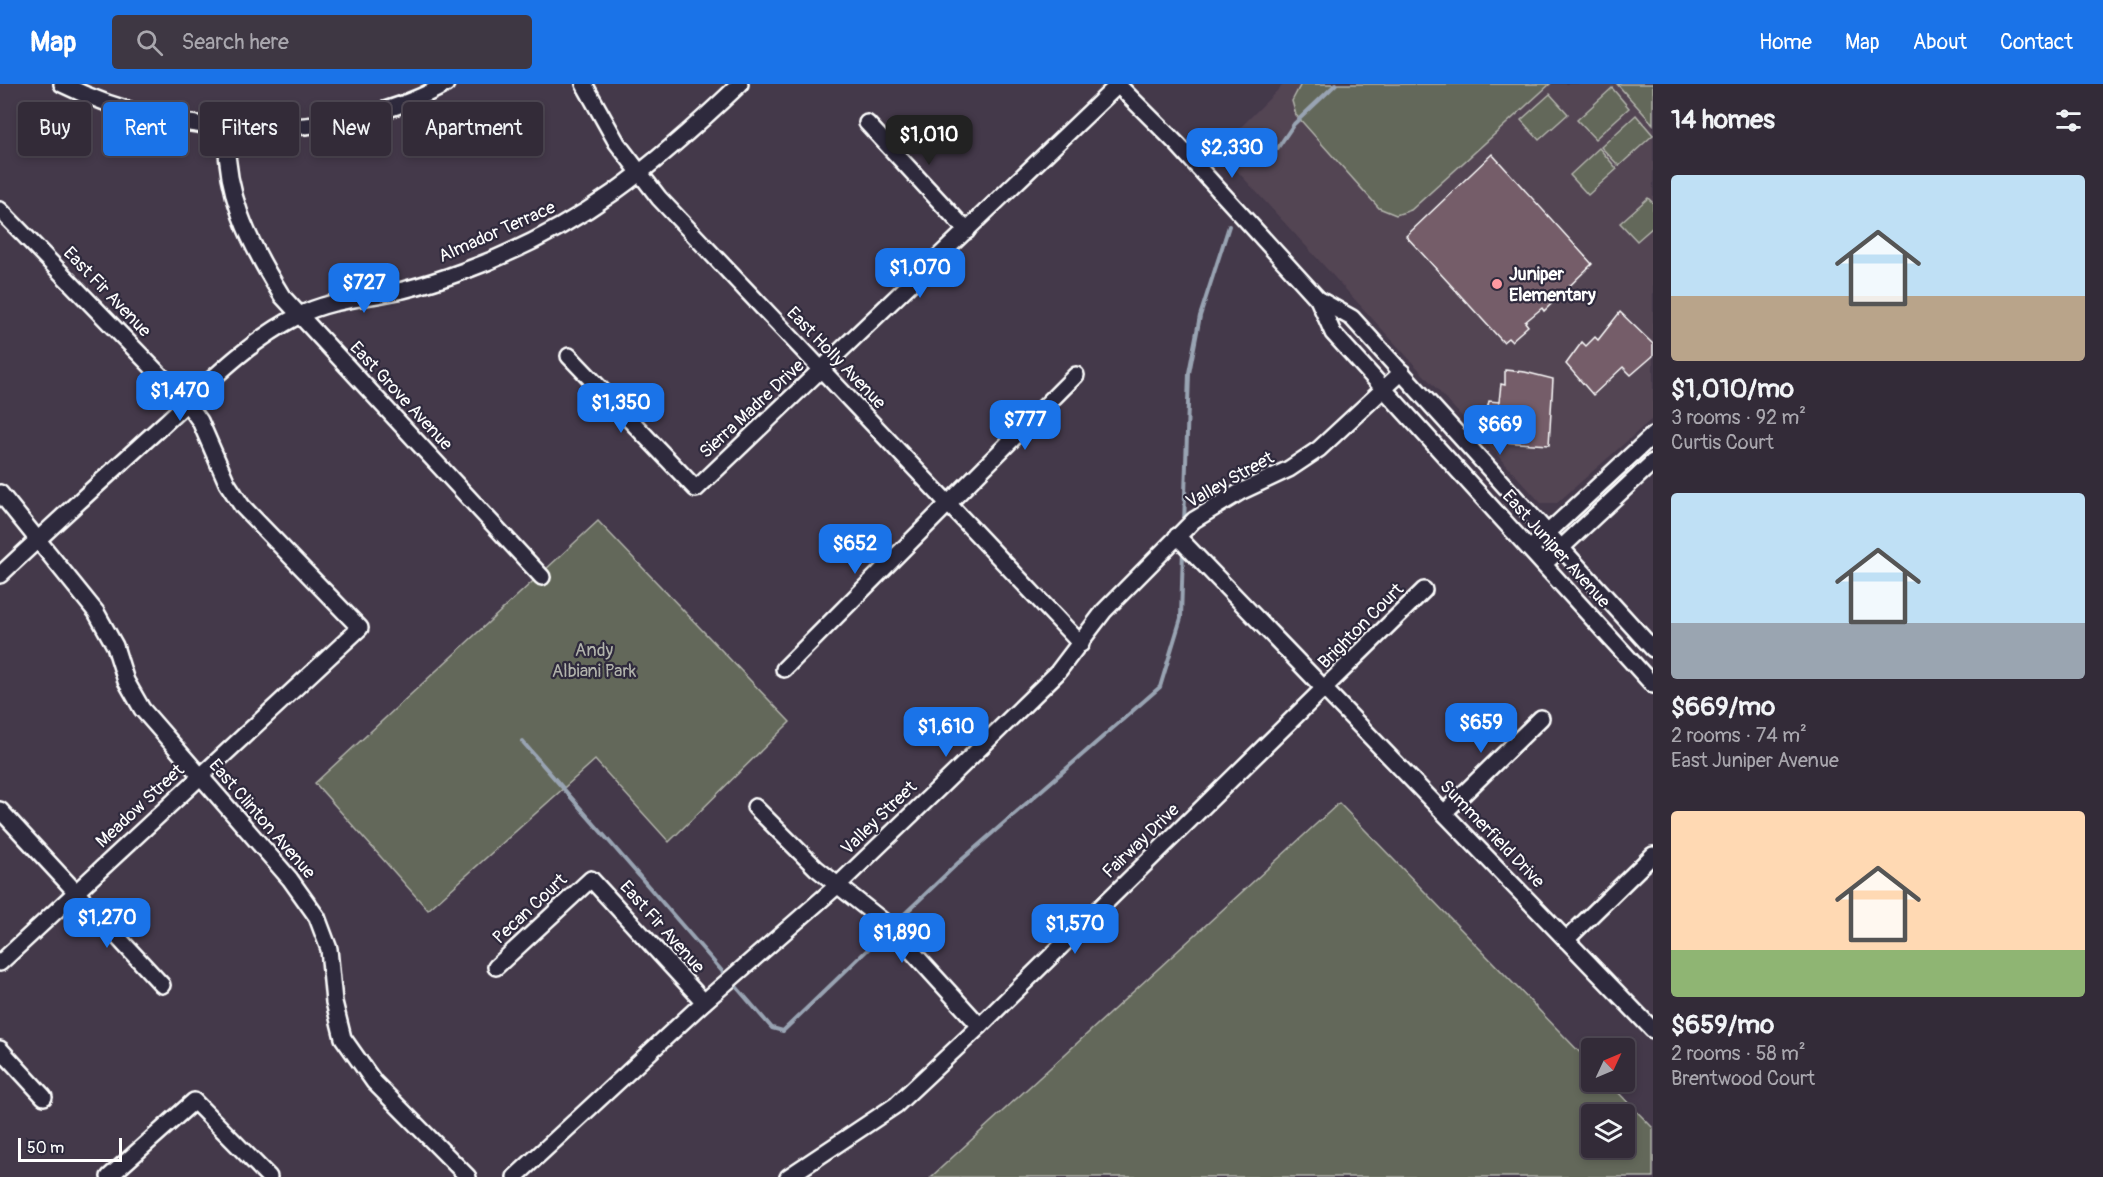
<!DOCTYPE html>
<meta charset="utf-8">
<style>
:root{--surface:#332b38;--page:#3e3743;--text:#f1f3f6;--muted:#a9a7ae;--line:#4e4753;--accent:#1a73e8}
body{margin:0;font-family:Pangolin,sans-serif;background:var(--page);color:var(--text);height:100vh;display:flex;flex-direction:column;font-size:22px;white-space:nowrap}
*{box-sizing:border-box;margin:0}
p{font-size:20px;color:var(--muted)}
.icon{flex:none;width:33px;height:33px;fill:none;stroke:currentColor;stroke-width:2;stroke-linecap:round;stroke-linejoin:round}
.map{position:relative;flex:1;overflow:hidden}
.sheet{display:flex;flex-direction:column;background:var(--surface);width:450px}
.sheet>*{flex:none}
.hud{position:absolute;left:18px;top:18px;width:570px;height:54px;display:flex;gap:12px}
.needle{width:39px;rotate:46deg}
.controls{position:absolute;left:1581px;top:954px;display:grid;gap:12px}
.controls a{display:grid;place-items:center;width:54px;height:54px;border-radius:6px;background:var(--surface);box-shadow:0 3px 9px #0003,0 0 0 2px var(--line);font-size:30px}
.scale{position:absolute;left:18px;bottom:15px;width:104px;box-sizing:border-box;padding-left:6px;border:3px solid #fff;border-top:0;font-size:16px;line-height:21px;white-space:nowrap;color:#fff;-webkit-text-stroke:4px #2f2a3d;paint-order:stroke}
.price{position:absolute;translate:-50% -51px;padding:0 14px;border-radius:12px;background:var(--accent);color:#fff;font-size:20px;line-height:39px;filter:drop-shadow(0 2px 3px #0008)}
.price::after{content:'';position:absolute;left:50%;top:36px;width:18px;height:14px;margin-left:-9px;background:inherit;clip-path:polygon(0 0,100% 0,50% 100%)}
.price.active{background:#222;color:#fff}
ul{padding:0;list-style:none}
li{display:grid;align-content:center;gap:12px;height:318px;padding:0 18px}
li span{display:grid;place-items:center;height:186px;border-radius:6px;color:#555}
li>.icon{margin-inline-start:auto}
span .icon{width:108px;height:108px;fill:#fffc;stroke-width:1}
li b{font-size:26px}
h2{display:flex;justify-content:space-between;align-items:center;height:72px;padding:0 18px;font-size:26px}
.tag{padding:0 21px;border-radius:6px;background:var(--surface);box-shadow:0 3px 9px #0003,0 0 0 2px var(--line);font-size:21px;line-height:54px}
.tag.active{background:var(--accent);color:#fff}
header{display:flex;align-items:center;gap:36px;box-sizing:border-box;height:84px;padding:0 30px;background:var(--accent);color:#fff}
header strong{font-size:28px}
nav{display:flex;gap:33px;margin-inline-start:auto;font-size:21px}
.search{width:420px;height:54px;background:var(--page);display:flex;align-items:center;gap:15px;box-sizing:border-box;padding:0 21px;border-radius:6px;color:var(--muted);font-size:22px}
main{display:flex;flex:1;min-height:0}
.map>svg:first-child{display:block}
.built{fill:#534453}
.green{fill:#64685a;stroke:#b2b4ac;stroke-width:1.5;fill-rule:evenodd}
.lines{fill:none;stroke-linecap:round;stroke-linejoin:round}
.stream{stroke:#99a4b3;stroke-width:4}
.building{fill:#755d69;stroke:#fff;stroke-width:1.5}
.minor-casing{stroke:#fff;stroke-width:20}
.minor{stroke:#2f2a3d;stroke-width:15}
.poi-dot{fill:#ff9aa2;stroke:#2f2a3d;stroke-width:2}
.labels{text-anchor:middle;dominant-baseline:central;stroke-width:4.5;stroke-linejoin:round;paint-order:stroke}
.street-label{font-size:18px;fill:#fff;stroke:#2f2a3d}
.poi-label{font-size:18px;font-weight:bold;fill:#fff;stroke:#2f2a3d;text-anchor:start}
.park-label{font-size:18px;fill:#b2b4ac;stroke:#2f2a3d}
</style>
<header>
<strong>Map</strong>
<div class="search"><svg class="icon" aria-label="search" viewBox="0 0 24 24"><circle cx="10" cy="10" r="6"/><path d="M15 15l6 6"/></svg>Search here</div>
<nav><a>Home</a><a>Map</a><a>About</a><a>Contact</a></nav>
</header>
<main>
<div class="map">
<svg width="1653" height="1093" viewBox="0 0 1653 1093">
<rect width="100%" height="100%" fill="#44394a"/>
<filter id="ink" filterUnits="userSpaceOnUse"><feTurbulence type="fractalNoise" baseFrequency=".0167" numOctaves="2"/><feDisplacementMap in="SourceGraphic" scale="12" xChannelSelector="R" yChannelSelector="G"/><feConvolveMatrix kernelMatrix="1 2 1 2 8 2 1 2 1" color-interpolation-filters="sRGB"/></filter>
<g filter="url(#ink)">
<path class="built" d="M1284 0H1617L1653 40V334L1557 419H1541L1218 66Z"/>
<g class="green">
<path d="M1301 0H1550L1411 126 1396 131 1379 124 1296 31 1292 17Z"/>
<path d="M1617 0H1653V40Z"/>
<path d="M1612 4 1629 24 1595 55 1577 36Z"/>
<path d="M1550 10 1568 30 1539 56 1521 36Z"/>
<path d="M1636 31 1653 51 1619 82 1601 63Z"/>
<path d="M1599 64 1617 85 1588 111 1570 91Z"/>
<path d="M1648 114 1653 119V143L1637 157 1620 139Z"/>
<path d="M598 437 790 638 669 758 595 676 428 826 315 699Z"/>
<path d="M1339 719 1591 980 1592 998H1608L1653 1044V1093H931ZM1592 1030H1624V1064H1592Z"/>
</g>
<g class="lines">
<g class="stream">
<path d="M1277 65 1294 40 1336 0"/>
<path d="M1184 441 1189 289 1200 232 1229 142"/>
<path d="M522 657 728 894"/>
<path d="M894 840 958 779 1160 603 1181 534 1183 466"/>
<path d="M733 899 772 944 783 947 888 846"/>
</g>
</g>
<g class="building">
<path d="M1492 70 1592 180 1544 227 1542 224 1525 238 1528 242 1511 257 1508 254 1503 258 1406 152Z"/>
<path d="M1620 228 1653 260V272L1631 291 1623 283 1593 311 1566 280 1582 258 1586 262 1595 253 1598 256Z"/>
<path d="M1505 286 1525 288 1553 295 1549 361 1503 358 1504 337 1486 330 1489 317 1499 318 1501 300 1505 301Z"/>
</g>
<g class="lines">
<defs>
<g id="minor">
<path d="M62 0C174 56 335 62 446 0"/>
<path d="M584 0 617 59 659 114 1081 560"/>
<path d="M1117 0 1178 61 1318 215 1333 249 1653 601"/>
<path d="M867 39 967 147"/>
<path d="M227 43C223 107 249 159 282 212L542 493"/>
<path d="M0 126 187 319 200 337 227 399 242 422 360 544 0 879"/>
<path d="M1318 215 1352 234 1653 565"/>
<path d="M569 272 696 405 1119 0"/>
<path d="M0 409 96 528 115 562 126 597 142 625 290 795 317 833 329 865 334 918 343 954 374 998 468 1093"/>
<path d="M1177 452 1653 946"/>
<path d="M1530 465 1653 351"/>
<path d="M1544 480 1653 378"/>
<path d="M0 491C54 440 109 390 164 340 205 302 247 258 298 232 330 215 368 214 403 206 423 201 445 194 464 187 581 144 652 84 740 0"/>
<path d="M784 585 1076 291"/>
<path d="M755 723 816 784 888 841 980 942"/>
<path d="M0 726 162 901"/>
<path d="M1445 728 1541 634"/>
<path d="M1566 856 1653 771"/>
<path d="M496 883 591 795 704 918"/>
<path d="M0 965 44 1013"/>
<path d="M109 1093 194 1017 269 1093"/>
<path d="M515 1093 704 918 838 801 939 704 1057 589 1104 527 1194 436 1240 408 1289 385 1319 365 1402 288"/>
<path d="M788 1093 896 1021 980 942 1424 506"/>
</g>
</defs>
<use href="#minor" class="minor-casing"/>
<use href="#minor" class="minor"/>
</g>
</g>
<circle class="poi-dot" cx="1497" cy="200" r="6"/>
<g class="labels">
<g class="street-label">
<text transform="translate(497 148) rotate(-24)">Almador Terrace</text>
<text transform="translate(107 208) rotate(46)">East Fir Avenue</text>
<text transform="translate(836 274) rotate(46)">East Holly Avenue</text>
<text transform="translate(401 312) rotate(47)">East Grove Avenue</text>
<text transform="translate(752 325) rotate(-43)">Sierra Madre Drive</text>
<text transform="translate(1230 396) rotate(-29)">Valley Street</text>
<text transform="translate(1556 465) rotate(48)">East Juniper Avenue</text>
<text transform="translate(1361 542) rotate(-45)">Brighton Court</text>
<text transform="translate(140 722) rotate(-43)">Meadow Street</text>
<text transform="translate(879 734) rotate(-44)">Valley Street</text>
<text transform="translate(262 735) rotate(49)">East Clinton Avenue</text>
<text transform="translate(1492 750) rotate(46)">Summerfield Drive</text>
<text transform="translate(1141 757) rotate(-44)">Fairway Drive</text>
<text transform="translate(530 825) rotate(-43)">Pecan Court</text>
<text transform="translate(662 843) rotate(48)">East Fir Avenue</text>
</g>
<g class="poi-label">
<text x="1509" y="190">Juniper<tspan x="1509" dy="21">Elementary</tspan></text>
</g>
<g class="park-label">
<text x="594" y="566">Andy<tspan x="594" dy="21">Albiani Park</tspan></text>
</g>
</g>
</svg>
<div class="controls">
<a><svg class="needle" viewBox="-14 -14 28 28"><path d="M0-13l5 13h-10z" fill="#e53935"/><path d="M0 13l5-13h-10z" fill="#a9a7ae"/></svg></a>
<a><svg class="icon" aria-label="layers" viewBox="0 0 24 24"><path d="M12 4l9 5-9 5-9-5zM3 14l9 5 9-5"/></svg></a>
</div>
<div class="scale">50 m</div>
<b class="price active" style="left:929px;top:82px">$1,010</b>
<b class="price" style="left:1232px;top:95px">$2,330</b>
<b class="price" style="left:920px;top:215px">$1,070</b>
<b class="price" style="left:364px;top:230px">$727</b>
<b class="price" style="left:180px;top:338px">$1,470</b>
<b class="price" style="left:621px;top:350px">$1,350</b>
<b class="price" style="left:1025px;top:367px">$777</b>
<b class="price" style="left:1500px;top:372px">$669</b>
<b class="price" style="left:855px;top:491px">$652</b>
<b class="price" style="left:1481px;top:670px">$659</b>
<b class="price" style="left:946px;top:674px">$1,610</b>
<b class="price" style="left:107px;top:865px">$1,270</b>
<b class="price" style="left:1075px;top:871px">$1,570</b>
<b class="price" style="left:902px;top:880px">$1,890</b>
<div class="hud">
<a class="tag">Buy</a>
<a class="tag active">Rent</a>
<a class="tag">Filters</a>
<a class="tag">New</a>
<a class="tag">Apartment</a>
</div>
</div>
<section class="sheet">
<h2>14 homes<svg class="icon" aria-label="filters" viewBox="0 0 24 24"><path d="M4 7h16M4 17h16"/><circle cx="9" cy="7" r="2"/><circle cx="15" cy="17" r="2"/></svg></h2>
<ul>
<li><span style="background:linear-gradient(#bfe0f5 65%,#b9a48a 0)"><svg class="icon" aria-label="home" viewBox="0 0 24 24"><path d="M3 11l9-7 9 7M6 9v11h12V9"/></svg></span><div><b>$1,010/mo</b><p>3 rooms · 92 m²</p><p>Curtis Court</p></div></li>
<li><span style="background:linear-gradient(#bfe0f5 70%,#9aa5b1 0)"><svg class="icon" aria-label="home" viewBox="0 0 24 24"><path d="M3 11l9-7 9 7M6 9v11h12V9"/></svg></span><div><b>$669/mo</b><p>2 rooms · 74 m²</p><p>East Juniper Avenue</p></div></li>
<li><span style="background:linear-gradient(#ffd9b3 75%,#8fb573 0)"><svg class="icon" aria-label="home" viewBox="0 0 24 24"><path d="M3 11l9-7 9 7M6 9v11h12V9"/></svg></span><div><b>$659/mo</b><p>2 rooms · 58 m²</p><p>Brentwood Court</p></div></li>
</ul>
</section>
</main>
